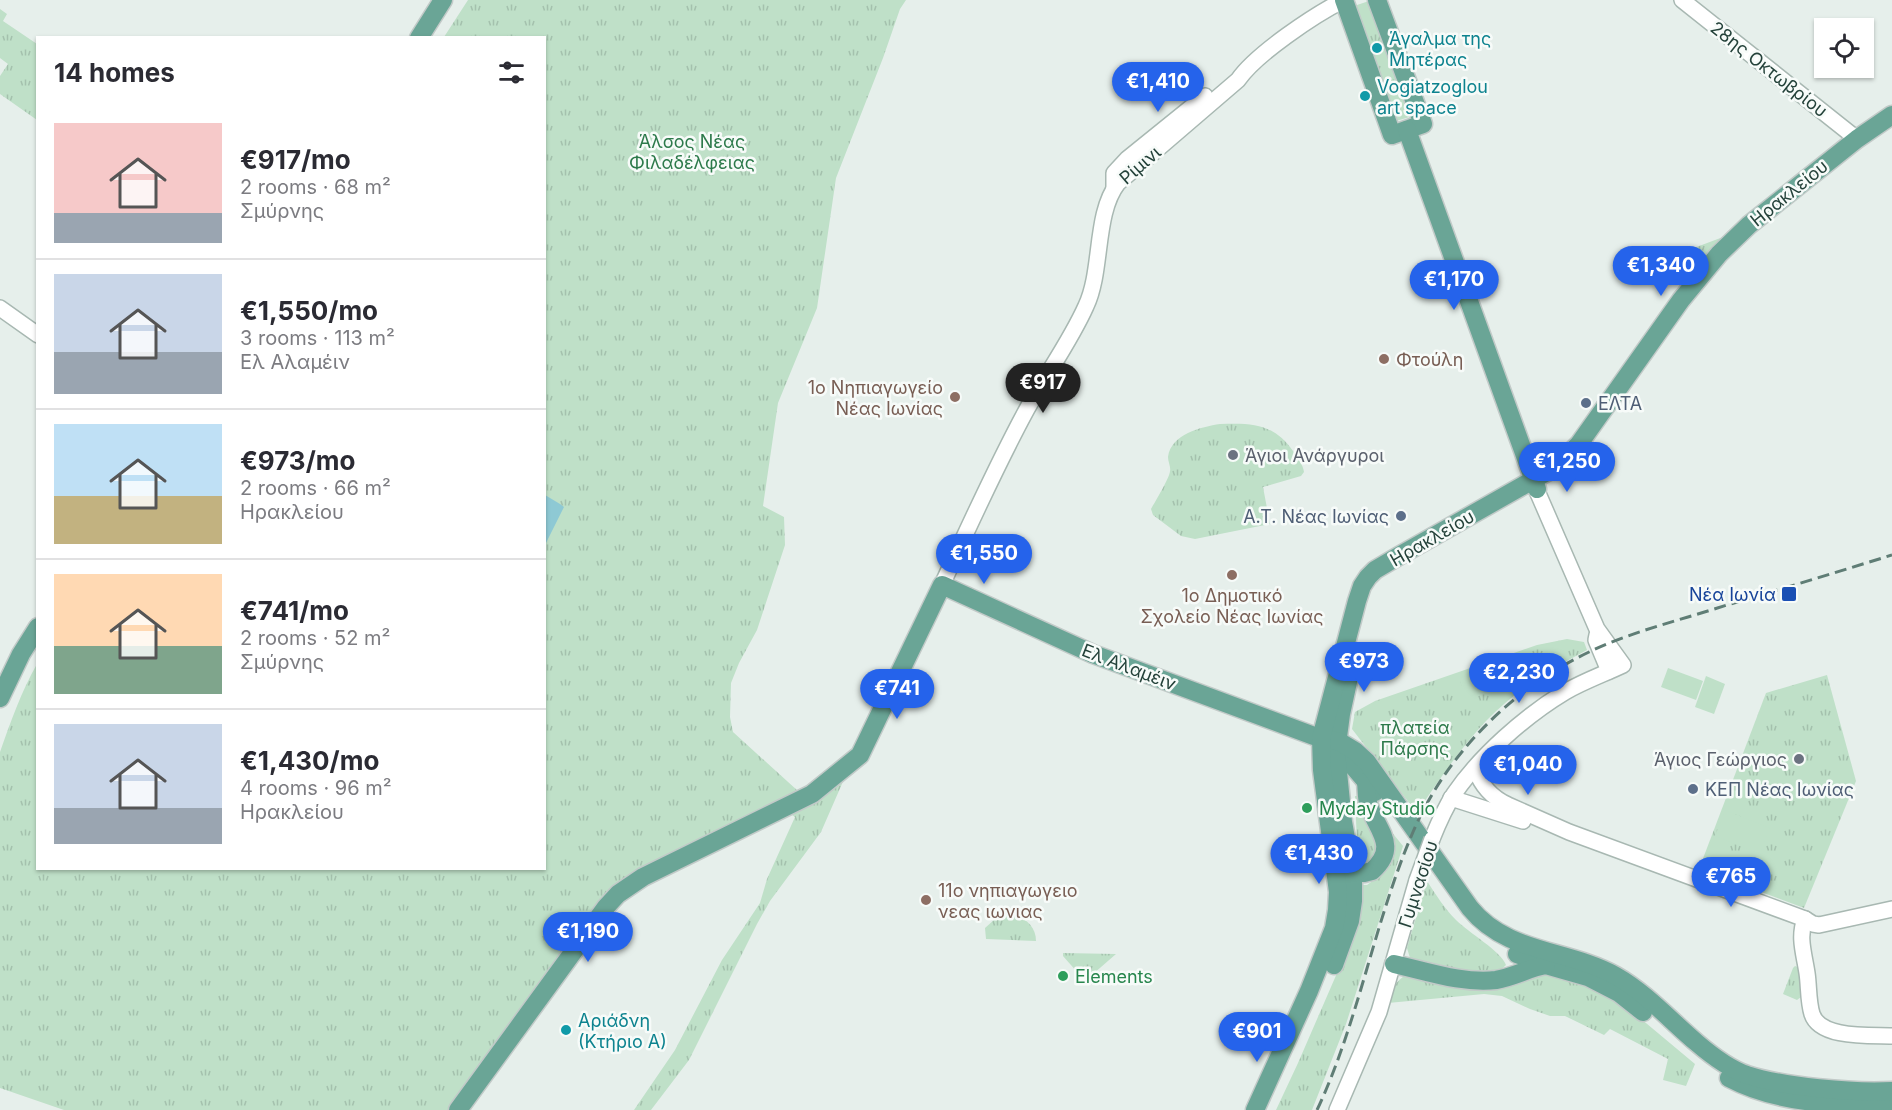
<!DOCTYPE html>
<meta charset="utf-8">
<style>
:root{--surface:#fff;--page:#f7f7f7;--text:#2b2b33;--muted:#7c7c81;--line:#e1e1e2;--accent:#2563eb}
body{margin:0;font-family:Inter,sans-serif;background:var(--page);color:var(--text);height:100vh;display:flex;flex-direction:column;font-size:22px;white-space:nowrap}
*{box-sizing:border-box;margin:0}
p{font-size:20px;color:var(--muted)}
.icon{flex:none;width:33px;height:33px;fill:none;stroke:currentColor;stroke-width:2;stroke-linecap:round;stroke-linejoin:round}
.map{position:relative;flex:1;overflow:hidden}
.sheet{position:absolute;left:36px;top:36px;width:510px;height:834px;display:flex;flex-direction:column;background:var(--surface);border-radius:0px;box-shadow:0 2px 4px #0004}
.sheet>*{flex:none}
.tools{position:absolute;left:1814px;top:18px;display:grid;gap:12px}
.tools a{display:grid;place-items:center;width:60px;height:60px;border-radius:0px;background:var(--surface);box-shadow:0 2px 4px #0004;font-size:30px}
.price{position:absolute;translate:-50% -51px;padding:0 14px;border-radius:21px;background:var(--accent);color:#fff;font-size:20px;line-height:39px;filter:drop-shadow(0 2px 3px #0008)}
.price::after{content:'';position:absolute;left:50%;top:36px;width:18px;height:14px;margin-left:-9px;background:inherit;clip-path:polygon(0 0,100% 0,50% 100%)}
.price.on{background:#222;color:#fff}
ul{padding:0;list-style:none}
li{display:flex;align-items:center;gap:18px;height:150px;padding:0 18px}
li+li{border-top:2px solid var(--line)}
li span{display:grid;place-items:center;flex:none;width:168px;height:120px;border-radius:0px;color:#555}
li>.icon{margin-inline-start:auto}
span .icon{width:72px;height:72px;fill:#fffc;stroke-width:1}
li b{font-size:26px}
h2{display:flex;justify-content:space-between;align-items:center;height:72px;padding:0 18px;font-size:26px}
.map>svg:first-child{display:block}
.park{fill:url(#park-tufts)}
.pitch{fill:#bfe0c8}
.water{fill:#8ec9d4}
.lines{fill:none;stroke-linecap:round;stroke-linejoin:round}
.minor-casing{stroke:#a8b8b2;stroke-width:18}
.major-casing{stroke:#c2cac8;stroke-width:21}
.minor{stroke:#fff;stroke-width:15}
.major{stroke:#6aa596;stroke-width:18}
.rail{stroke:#5f7d75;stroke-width:3;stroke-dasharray:12 6;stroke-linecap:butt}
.minor-bridge-casing{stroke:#a8b8b2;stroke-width:18;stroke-linecap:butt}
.minor-bridge{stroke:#fff;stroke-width:15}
.culture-dot{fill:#0f9aa8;stroke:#f7fbf9;stroke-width:2}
.education-dot{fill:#8d6e63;stroke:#f7fbf9;stroke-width:2}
.service-dot{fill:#5c6f8a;stroke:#f7fbf9;stroke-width:2}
.worship-dot{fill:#6b7280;stroke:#f7fbf9;stroke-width:2}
.transit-dot{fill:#1a4fb4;stroke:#f7fbf9;stroke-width:2}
.leisure-dot{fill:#2e9e5b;stroke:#f7fbf9;stroke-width:2}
.labels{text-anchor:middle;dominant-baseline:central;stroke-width:5;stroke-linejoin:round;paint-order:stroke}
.culture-label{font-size:18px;fill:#0d838f;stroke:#f7fbf9;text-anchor:start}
.street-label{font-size:18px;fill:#24423a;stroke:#f7fbf9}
.park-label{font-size:18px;fill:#2d7a4b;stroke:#f7fbf9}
.education-label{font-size:18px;fill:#785e54;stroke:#f7fbf9;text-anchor:start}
.service-label{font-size:18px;fill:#4e5e75;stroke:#f7fbf9;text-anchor:start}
.worship-label{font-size:18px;fill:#5b616d;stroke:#f7fbf9;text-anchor:start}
.transit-label{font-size:18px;fill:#164399;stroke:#f7fbf9;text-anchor:end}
.leisure-label{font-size:18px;fill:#27864d;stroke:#f7fbf9;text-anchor:start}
</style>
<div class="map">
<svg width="1892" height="1110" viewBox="0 0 1892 1110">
<defs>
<pattern id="park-tufts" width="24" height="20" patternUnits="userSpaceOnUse" patternTransform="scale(1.5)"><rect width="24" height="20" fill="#bfe0c8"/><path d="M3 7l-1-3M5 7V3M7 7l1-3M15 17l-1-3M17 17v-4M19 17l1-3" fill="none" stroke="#a4c1ad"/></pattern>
</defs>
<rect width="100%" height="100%" fill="#e6efeb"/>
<g class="park">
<path d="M468 0H906L900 9 883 58 836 178 817 308 778 403 763 506 784 517 785 545 757 630 739 663 731 683 730 717 733 732 798 791 636 873 607 891 449 1110H64L0 1088V752C11 721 21 692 37 664L38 868H544V38L444 37Z"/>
<path d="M1372 0 1413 116 1396 121 1354 6Z"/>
<path d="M0 9 7 14 3 21 37 44V120L0 94V76L8 64 0 58Z"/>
<path d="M1723 237 1681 287 1670 257Z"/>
<path d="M1220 424C1252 423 1273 423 1293 451 1297 458 1303 464 1304 472L1301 476 1263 487 1270 524 1195 539 1181 536 1153 515 1151 509C1155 502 1170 477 1170 471 1171 467 1168 462 1168 457 1171 434 1201 427 1220 424Z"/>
<path d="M1567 639 1584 642 1587 650C1551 669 1515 691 1486 721 1460 749 1438 781 1417 813L1352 729 1355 712 1375 701 1537 645Z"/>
<path d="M1827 675 1856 781 1804 908 1699 869 1766 693Z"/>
<path d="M845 777 821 832 770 901 757 924 689 1060 651 1110H634L675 1050 722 960 760 903 767 879 795 817 792 815 823 796Z"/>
<path d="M1355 796H1359L1379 841 1375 859 1358 867Z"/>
<path d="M1390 830 1403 846 1346 1024 1312 1110H1276L1298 1063 1344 957 1361 885H1367L1374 880Z"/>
<path d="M1427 881C1436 895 1445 909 1456 920 1469 933 1501 951 1506 965 1490 982 1459 969 1441 965 1433 963 1424 963 1416 961L1410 958 1407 948 1409 941Z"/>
<path d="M1004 911C1020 915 1036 923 1036 941L986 939 985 928Z"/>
<path d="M1063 953 1116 954 1085 981 1063 956Z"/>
<path d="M1795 966 1800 968 1802 973 1801 997 1797 1000 1783 994 1793 968Z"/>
<path d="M1539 972 1576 979 1628 1008 1695 1064 1686 1086 1663 1080 1668 1059 1610 1029 1604 1035 1565 1016H1550L1530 1009 1502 996 1484 994 1388 1003C1392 990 1395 980 1407 975Z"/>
</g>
<g class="pitch">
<path d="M1499 665 1505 685 1465 698 1459 678Z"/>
<path d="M1668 668 1703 681 1696 700 1661 687Z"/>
<path d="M1706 676 1725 684 1714 714 1695 707Z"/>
<path d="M1725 810 1770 828 1760 854 1715 836Z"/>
</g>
<path class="water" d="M545 495 560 504 564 507 545 545Z"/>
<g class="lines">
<defs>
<g id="minor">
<path d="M1682 0 1857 139"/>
<path d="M1114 188V173L1127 159 1205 96"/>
<path d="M0 308 38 335"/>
<path d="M942 585C969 526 996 466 1027 409 1046 374 1070 342 1086 306 1103 270 1094 214 1118 183L1238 80C1256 54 1314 15 1344 0"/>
<path d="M1597 635 1596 640 1609 671"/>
<path d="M1475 769C1482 786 1491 797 1508 805L1569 832 1805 919 1813 924 1819 925 1892 909"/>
<path d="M1451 798 1523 821"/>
<path d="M1432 839C1438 824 1445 808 1454 794 1480 756 1525 716 1565 692 1584 681 1604 674 1623 665L1597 629 1537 491"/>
<path d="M1805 919C1798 937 1804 953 1807 973 1809 986 1808 1001 1812 1014 1820 1039 1871 1035 1892 1036"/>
<path d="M1337 1110 1379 1012 1417 880"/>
</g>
<g id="major">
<path d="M1344 0 1392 135 1423 124 1377 0"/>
<path d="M419 38 443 0"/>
<path d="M1407 130 1537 489"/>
<path d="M0 698 21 654 38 627"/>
<path d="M1332 747 1351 764 1375 792"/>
<path d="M1352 871 1364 873 1372 871C1399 847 1378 831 1369 806 1366 798 1367 790 1366 782"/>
<path d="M1517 954 1546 965 1588 977 1619 993 1643 1012"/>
<path d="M1394 964C1426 971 1463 984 1496 980 1514 977 1529 968 1546 965"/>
<path d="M1334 965 1350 921 1353 901V876L1343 822 1336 752 1341 714 1351 668"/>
<path d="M1729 1078C1778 1104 1837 1105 1892 1106"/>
<path d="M458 1110 606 907 618 894 643 877 812 794 860 755 942 585 1093 654 1314 736 1340 742 1355 751 1367 762 1470 908C1507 954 1568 949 1616 976 1646 993 1671 1021 1697 1043 1711 1055 1730 1069 1747 1075 1785 1087 1852 1093 1892 1091"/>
<path d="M1255 1110 1309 991 1334 928 1337 910 1338 892 1322 770 1321 738 1357 601 1362 586 1368 577 1375 570 1397 557 1547 472 1568 455 1579 444 1681 300 1719 254 1749 225 1857 139 1892 115"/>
</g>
</defs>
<use href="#minor" class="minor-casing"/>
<use href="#major" class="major-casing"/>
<use href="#minor" class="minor"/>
<use href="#major" class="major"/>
<path class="rail" d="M1317 1110C1359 1021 1374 922 1413 832 1449 748 1522 679 1607 644 1646 628 1687 618 1727 605 1782 589 1837 572 1892 555"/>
<defs>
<path id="minor-bridge" d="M1417 880 1432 839"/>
</defs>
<use href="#minor-bridge" class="minor-bridge-casing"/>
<use href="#minor-bridge" class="minor-bridge"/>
</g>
<g class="culture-dot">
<circle cx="1377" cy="48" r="6"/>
<circle cx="1365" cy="96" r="6"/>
<circle cx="566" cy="1030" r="6"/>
</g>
<g class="education-dot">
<circle cx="1384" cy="359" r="6"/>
<circle cx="955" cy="397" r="6"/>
<circle cx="1232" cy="575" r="6"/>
<circle cx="926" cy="900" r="6"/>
</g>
<g class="service-dot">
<circle cx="1586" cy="403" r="6"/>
<circle cx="1401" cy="516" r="6"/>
<circle cx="1693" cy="789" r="6"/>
</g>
<g class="worship-dot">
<circle cx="1233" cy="455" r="6"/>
<circle cx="1799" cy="759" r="6"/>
</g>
<rect class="transit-dot" x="1781" y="586" width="16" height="16" rx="3"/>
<g class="leisure-dot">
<circle cx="1307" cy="808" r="6"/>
<circle cx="1063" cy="976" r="6"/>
</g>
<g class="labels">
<g class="culture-label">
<text x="1389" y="38">Άγαλμα της<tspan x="1389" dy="21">Μητέρας</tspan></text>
<text x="1377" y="86">Vogiatzoglou<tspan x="1377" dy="21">art space</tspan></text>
<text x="578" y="1020">Αριάδνη<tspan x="578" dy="21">(Κτήριο Α)</tspan></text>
</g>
<g class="street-label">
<text transform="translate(1769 69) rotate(38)">28ης Οκτωβρίου</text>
<text transform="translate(1140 165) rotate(-41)">Ρίμινι</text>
<text transform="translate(1789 193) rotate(-39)">Ηρακλείου</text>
<text transform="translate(1432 538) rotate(-30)">Ηρακλείου</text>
<text transform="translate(1129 667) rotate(21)">Ελ Αλαμέιν</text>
<text transform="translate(1418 884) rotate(-72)">Γυμνασίου</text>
</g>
<g class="park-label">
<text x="692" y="141">Άλσος Νέας<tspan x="692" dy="21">Φιλαδέλφειας</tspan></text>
<text x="1415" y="727">πλατεία<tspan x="1415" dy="21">Πάρσης</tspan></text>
</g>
<g class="education-label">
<text x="1396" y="359">Φτούλη</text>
<text x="943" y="387" text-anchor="end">1ο Νηπιαγωγείο<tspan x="943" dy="21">Νέας Ιωνίας</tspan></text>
<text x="1232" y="595" text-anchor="middle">1ο Δημοτικό<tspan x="1232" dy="21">Σχολείο Νέας Ιωνίας</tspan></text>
<text x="938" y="890">11ο νηπιαγωγειο<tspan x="938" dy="21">νεας ιωνιας</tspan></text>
</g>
<g class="service-label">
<text x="1598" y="403">ΕΛΤΑ</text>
<text x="1389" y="516" text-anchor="end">Α.Τ. Νέας Ιωνίας</text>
<text x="1705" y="789">ΚΕΠ Νέας Ιωνίας</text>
</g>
<g class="worship-label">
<text x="1245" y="455">Άγιοι Ανάργυροι</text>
<text x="1787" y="759" text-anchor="end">Άγιος Γεώργιος</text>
</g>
<g class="transit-label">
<text x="1776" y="594">Νέα Ιωνία</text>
</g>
<g class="leisure-label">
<text x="1319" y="808">Myday Studio</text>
<text x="1075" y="976">Elements</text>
</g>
</g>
</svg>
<div class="tools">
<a><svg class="icon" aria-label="locate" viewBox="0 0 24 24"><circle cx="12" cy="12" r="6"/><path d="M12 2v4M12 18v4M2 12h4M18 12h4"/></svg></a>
</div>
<b class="price" style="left:1158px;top:113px">€1,410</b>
<b class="price" style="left:1661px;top:297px">€1,340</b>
<b class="price" style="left:1454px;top:311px">€1,170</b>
<b class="price on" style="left:1043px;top:414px">€917</b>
<b class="price" style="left:1567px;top:493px">€1,250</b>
<b class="price" style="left:984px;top:585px">€1,550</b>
<b class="price" style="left:1364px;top:693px">€973</b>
<b class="price" style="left:1519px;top:704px">€2,230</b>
<b class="price" style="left:897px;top:720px">€741</b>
<b class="price" style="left:1528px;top:796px">€1,040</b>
<b class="price" style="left:1319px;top:885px">€1,430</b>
<b class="price" style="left:1731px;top:908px">€765</b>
<b class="price" style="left:588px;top:963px">€1,190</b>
<b class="price" style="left:1257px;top:1063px">€901</b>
<section class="sheet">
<h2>14 homes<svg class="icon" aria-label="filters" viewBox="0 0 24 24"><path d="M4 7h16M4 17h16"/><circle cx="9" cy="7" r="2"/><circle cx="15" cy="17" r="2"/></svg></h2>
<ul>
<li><span style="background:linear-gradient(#f6c9c9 75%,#9aa5b1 0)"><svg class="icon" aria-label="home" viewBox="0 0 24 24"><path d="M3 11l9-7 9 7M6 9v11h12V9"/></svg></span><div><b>€917/mo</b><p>2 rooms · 68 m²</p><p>Σμύρνης</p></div></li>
<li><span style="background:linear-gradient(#c9d6e8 65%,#9aa5b1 0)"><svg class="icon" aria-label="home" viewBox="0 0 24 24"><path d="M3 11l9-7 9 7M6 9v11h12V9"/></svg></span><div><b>€1,550/mo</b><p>3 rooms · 113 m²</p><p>Ελ Αλαμέιν</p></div></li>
<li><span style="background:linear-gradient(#bfe0f5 60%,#c2b280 0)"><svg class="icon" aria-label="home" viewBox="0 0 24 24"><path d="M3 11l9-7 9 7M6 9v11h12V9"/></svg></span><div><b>€973/mo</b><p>2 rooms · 66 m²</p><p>Ηρακλείου</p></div></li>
<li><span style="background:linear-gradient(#ffd9b3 60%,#7fa58c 0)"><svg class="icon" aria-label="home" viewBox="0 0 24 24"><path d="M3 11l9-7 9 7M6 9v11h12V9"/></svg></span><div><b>€741/mo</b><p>2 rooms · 52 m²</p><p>Σμύρνης</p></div></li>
<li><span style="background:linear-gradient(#c9d6e8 70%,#9aa5b1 0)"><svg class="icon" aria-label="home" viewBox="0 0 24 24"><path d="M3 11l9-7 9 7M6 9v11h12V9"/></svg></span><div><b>€1,430/mo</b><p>4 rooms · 96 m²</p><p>Ηρακλείου</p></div></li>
</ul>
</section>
</div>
